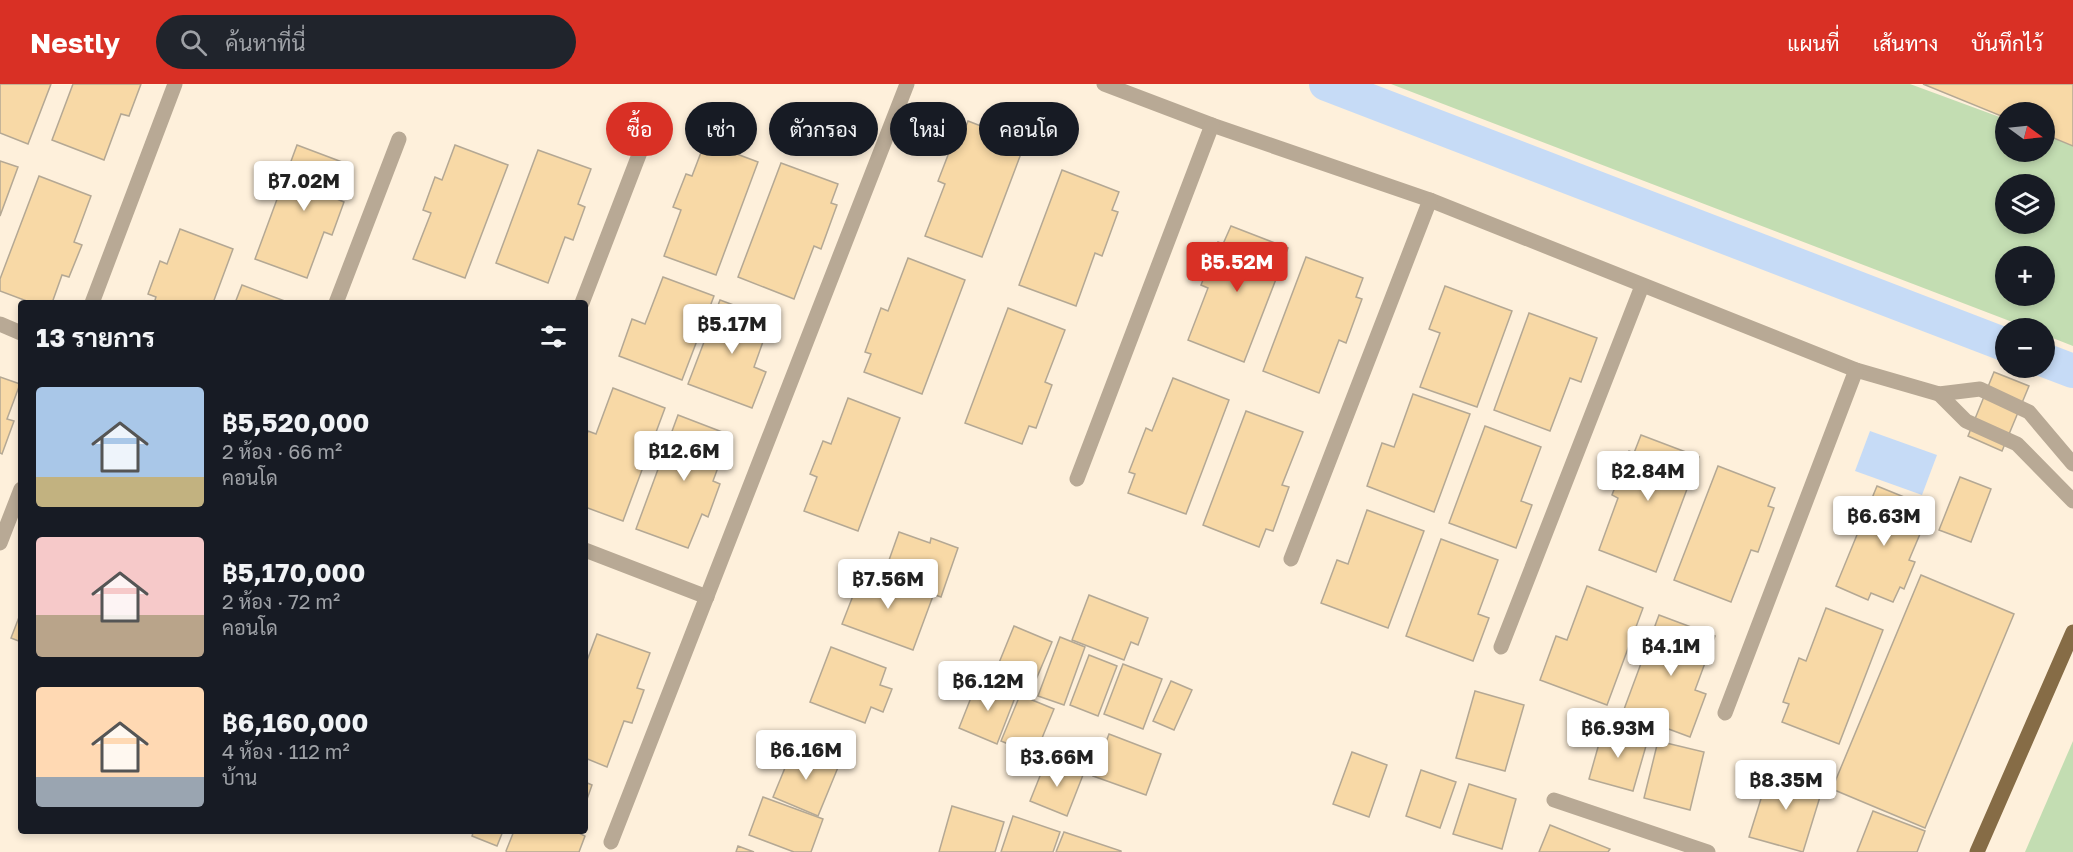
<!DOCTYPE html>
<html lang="th">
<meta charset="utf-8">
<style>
:root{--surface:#171b24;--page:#20242c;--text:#f1f3f6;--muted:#9ea1a6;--accent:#d93025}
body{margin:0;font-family:"Golos Text",Sarabun,sans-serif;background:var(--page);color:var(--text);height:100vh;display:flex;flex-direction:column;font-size:22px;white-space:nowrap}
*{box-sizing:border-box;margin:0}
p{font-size:20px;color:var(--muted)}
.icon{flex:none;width:33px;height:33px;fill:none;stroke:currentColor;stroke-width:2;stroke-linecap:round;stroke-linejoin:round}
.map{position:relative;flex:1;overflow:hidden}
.details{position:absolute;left:18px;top:216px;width:570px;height:534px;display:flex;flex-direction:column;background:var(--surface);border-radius:6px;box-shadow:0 3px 9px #0003}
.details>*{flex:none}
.guide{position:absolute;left:606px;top:18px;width:570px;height:54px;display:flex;gap:12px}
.needle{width:39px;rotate:105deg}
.controls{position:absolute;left:1995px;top:18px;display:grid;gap:12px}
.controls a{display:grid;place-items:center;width:60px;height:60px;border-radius:50%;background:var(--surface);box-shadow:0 3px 9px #0003;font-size:30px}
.price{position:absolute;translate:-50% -51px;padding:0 14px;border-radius:6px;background:#fff;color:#222;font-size:20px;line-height:39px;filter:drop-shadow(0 2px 3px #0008)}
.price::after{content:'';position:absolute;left:50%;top:36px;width:18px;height:14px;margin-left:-9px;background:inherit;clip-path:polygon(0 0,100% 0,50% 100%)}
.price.current{background:var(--accent);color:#fff}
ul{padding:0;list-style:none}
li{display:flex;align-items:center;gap:18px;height:150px;padding:0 18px}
li span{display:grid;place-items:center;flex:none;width:168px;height:120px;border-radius:6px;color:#555}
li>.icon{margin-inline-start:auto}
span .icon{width:72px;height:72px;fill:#fffc;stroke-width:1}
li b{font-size:26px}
h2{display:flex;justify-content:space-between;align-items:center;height:72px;padding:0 18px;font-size:26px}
.chip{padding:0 21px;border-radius:27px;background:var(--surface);box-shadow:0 3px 9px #0003;font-size:21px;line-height:54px}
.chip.current{background:var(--accent);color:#fff}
header{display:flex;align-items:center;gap:36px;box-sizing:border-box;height:84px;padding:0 30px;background:var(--accent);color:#fff}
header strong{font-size:28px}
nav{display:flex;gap:33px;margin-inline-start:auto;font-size:21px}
.search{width:420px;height:54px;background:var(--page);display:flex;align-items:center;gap:15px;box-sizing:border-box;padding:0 21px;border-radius:33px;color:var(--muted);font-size:22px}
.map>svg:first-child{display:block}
.green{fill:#c3ddb2;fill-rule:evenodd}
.water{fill:#c6dbf6}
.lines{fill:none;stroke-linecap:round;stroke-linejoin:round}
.canal{stroke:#c6dbf6;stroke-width:34}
.building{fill:#f8d9a6;stroke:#b4a894;stroke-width:1.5}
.street{stroke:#b8a995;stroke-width:15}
.primary{stroke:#866c46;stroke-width:15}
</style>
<header>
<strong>Nestly</strong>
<div class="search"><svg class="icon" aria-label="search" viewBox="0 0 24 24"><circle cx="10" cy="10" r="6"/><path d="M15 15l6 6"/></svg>ค้นหาที่นี่</div>
<nav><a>แผนที่</a><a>เส้นทาง</a><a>บันทึกไว้</a></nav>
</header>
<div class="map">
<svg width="2073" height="768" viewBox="0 0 2073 768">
<rect width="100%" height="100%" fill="#fef0db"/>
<g class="green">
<path d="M1391 0H1910L2005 35 2006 68H2044L2045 49 2073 59V262L2045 251 2044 244H2028ZM2006 100H2044V140H2006ZM2006 172H2044V212H2006Z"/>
<path d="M2073 657V768H2025Z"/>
</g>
<path class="water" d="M1870 347 1937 371 1922 411 1855 387Z"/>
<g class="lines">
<g class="canal">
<path d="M1326 0 2006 261"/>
<path d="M2044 276 2073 287"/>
</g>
</g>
<g class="building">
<path d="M0 0H51L28 60 0 49Z"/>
<path d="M73 0H141L129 32 121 30 104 76 52 56Z"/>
<path d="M1923 0H2073V62L2044 50V28H2006V34Z"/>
<path d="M968 37 1025 59 982 173 925 152 945 100 938 97 955 53 961 55Z"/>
<path d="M705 58 758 78 716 191 664 172 681 126 673 123 686 90 692 92Z"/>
<path d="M297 61 350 81 337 115 344 118 332 151 324 148 307 194 255 175Z"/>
<path d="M455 61 508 81 465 194 413 175 431 129 423 126 435 93 442 96Z"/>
<path d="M538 66 591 85 578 120 585 123 573 156 565 153 548 199 496 179Z"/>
<path d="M0 77 18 83 0 132Z"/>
<path d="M781 79 838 100 831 119 837 121 821 165 814 162 794 215 738 193Z"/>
<path d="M1062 86 1119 108 1112 126 1118 128 1102 172 1095 169 1076 222 1019 201Z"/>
<path d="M39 92 91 112 74 158 82 161 69 193 62 191 52 219H32L0 207V195Z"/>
<path d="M1231 142 1288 164 1244 278 1188 256 1208 204 1201 201 1218 158 1223 160Z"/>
<path d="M180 145 233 165 213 219H154L156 213 148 210 160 177 167 180Z"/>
<path d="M1306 173 1363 194 1356 213 1362 215 1346 259 1339 256 1319 309 1263 287Z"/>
<path d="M908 174 965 196 922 310 864 288 871 270 865 268 881 224 888 227Z"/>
<path d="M663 193 714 212 682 296 619 272 632 235 645 240Z"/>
<path d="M242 201 290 219H235Z"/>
<path d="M1445 202 1512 227 1477 323 1420 303 1440 249 1429 245Z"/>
<path d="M720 216 771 235 754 283 766 288 752 324 688 300Z"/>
<path d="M1008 224 1065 246 1045 298 1052 301 1036 344 1029 342 1022 360 965 339Z"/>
<path d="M1529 229 1597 254 1581 298 1570 294 1550 347 1494 326Z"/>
<path d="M1994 288 2029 302 2002 367 1968 352Z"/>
<path d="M0 293 20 300 7 335 14 337 2 370 0 369Z"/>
<path d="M1173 294 1229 316 1186 430 1128 409 1135 390 1129 388 1146 344 1152 347Z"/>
<path d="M613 304 665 324 623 437 585 423V356L588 347 596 350Z"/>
<path d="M1413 310 1470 330 1434 428 1367 402 1382 359 1394 363Z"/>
<path d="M848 314 900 334 858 447 804 427 817 393 810 390 823 357 831 360Z"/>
<path d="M1246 327 1303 348 1282 401 1289 403 1273 447 1266 445 1259 463 1203 441Z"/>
<path d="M678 331 730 351 713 397 720 400 708 433 702 430 688 464 636 445Z"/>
<path d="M1485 342 1541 363 1521 417 1532 421 1516 464 1449 439Z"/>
<path d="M1641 351 1699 373 1656 488 1599 466 1618 414 1612 411 1629 367 1634 369Z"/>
<path d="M1718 382 1775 404 1768 422 1774 424 1758 468 1751 466 1731 518 1674 496Z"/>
<path d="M1960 393 1991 405 1971 458 1939 446Z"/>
<path d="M1877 402 1931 424 1909 476 1915 478 1904 505 1900 503 1893 518 1871 509 1868 516 1836 502Z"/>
<path d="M1367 426 1424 447 1388 544 1321 519 1337 476 1348 480Z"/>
<path d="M899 448 930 459 931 454 958 464 941 513 883 493Z"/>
<path d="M1441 455 1498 476 1478 530 1489 534 1473 577 1406 552Z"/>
<path d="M863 486 933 512 913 566 842 540Z"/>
<path d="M1921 491 2014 530 1925 744 1832 705Z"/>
<path d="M1587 502 1643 524 1607 621 1540 596 1556 552 1567 556Z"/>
<path d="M1089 511 1148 534 1138 561 1131 558 1124 576 1072 556Z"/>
<path d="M1826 524 1883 546 1839 660 1782 638 1789 620 1783 618 1799 574 1806 577Z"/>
<path d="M21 528V558L11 554Z"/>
<path d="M1659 531 1715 552 1695 606 1706 610 1690 653 1623 628Z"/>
<path d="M1014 542 1052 558 1029 612 992 596Z"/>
<path d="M597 550 650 569 637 604 644 606 632 639 624 637 607 683 585 674V582Z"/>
<path d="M1060 553 1085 563 1064 621 1038 612Z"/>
<path d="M831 563 886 584 880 601 892 605 883 628 871 623 865 639 810 618Z"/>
<path d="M1089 571 1117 582 1098 632 1070 621Z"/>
<path d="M1123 580 1162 595 1143 645 1104 630Z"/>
<path d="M978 596 1016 611 997 660 959 644Z"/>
<path d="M1171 597 1192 606 1174 646 1153 637Z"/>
<path d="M1475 607 1524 621 1505 687 1456 674Z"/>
<path d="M1020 611 1054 625 1035 671 1001 657Z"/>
<path d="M1604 642 1648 655 1633 707 1589 695Z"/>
<path d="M1109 650 1161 670 1146 711 1093 692Z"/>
<path d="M1658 657 1704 668 1690 726 1644 714Z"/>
<path d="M794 662 839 681 818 732 773 713Z"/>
<path d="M1352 668 1387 681 1369 733 1333 720Z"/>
<path d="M1046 677 1083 691 1067 732 1030 717Z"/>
<path d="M1421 686 1456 698 1440 744 1406 732Z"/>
<path d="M1770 686 1823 703 1803 768 1749 753Z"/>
<path d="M585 698 592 701 585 721Z"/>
<path d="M1469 700 1516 715 1502 765 1453 750Z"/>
<path d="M763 713 823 735 811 768H794L749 751Z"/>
<path d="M952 722 1004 738 995 768H939Z"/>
<path d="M1873 727 1925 747 1917 768H1857Z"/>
<path d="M1013 732 1060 748 1053 768H1001Z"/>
<path d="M1550 741 1610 765 1608 768H1539Z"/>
<path d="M469 747H503L497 762 472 752 473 749Z"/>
<path d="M514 747H575L585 752 579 768H507L506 767Z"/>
<path d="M1064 748 1121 767V768H1056Z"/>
<path d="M738 762 754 768H736Z"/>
</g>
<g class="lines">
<g class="street">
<path d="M1104 0 1212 41 1430 116 1856 286 1939 310 1980 305 2029 328 2073 380"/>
<path d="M92 219 175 0"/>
<path d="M336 219 399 55"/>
<path d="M582 219 652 37"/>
<path d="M0 240 21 249"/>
<path d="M1939 310 1966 337 2017 360 2073 417"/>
<path d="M1077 395 1212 41"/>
<path d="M0 459 21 405"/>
<path d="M585 466 707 513"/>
<path d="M1291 475 1430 116"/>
<path d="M1501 563 1642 202"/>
<path d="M1725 629 1856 286"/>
<path d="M1554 716 1708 768"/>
<path d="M611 758 907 0"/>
</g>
<path class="primary" d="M1977 768 2073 548"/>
</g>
</svg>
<div class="controls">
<a><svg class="needle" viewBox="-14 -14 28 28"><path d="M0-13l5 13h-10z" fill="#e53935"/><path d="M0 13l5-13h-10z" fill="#9ea1a6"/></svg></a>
<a><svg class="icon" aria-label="layers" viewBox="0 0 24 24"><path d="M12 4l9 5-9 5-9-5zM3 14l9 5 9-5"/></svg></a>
<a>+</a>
<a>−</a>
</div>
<b class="price" style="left:304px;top:128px">฿7.02M</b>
<b class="price current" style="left:1237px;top:209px">฿5.52M</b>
<b class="price" style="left:732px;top:271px">฿5.17M</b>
<b class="price" style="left:684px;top:398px">฿12.6M</b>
<b class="price" style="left:1648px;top:418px">฿2.84M</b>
<b class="price" style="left:1884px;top:463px">฿6.63M</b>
<b class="price" style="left:888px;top:526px">฿7.56M</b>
<b class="price" style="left:1671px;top:593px">฿4.1M</b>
<b class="price" style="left:988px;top:628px">฿6.12M</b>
<b class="price" style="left:1618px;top:675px">฿6.93M</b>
<b class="price" style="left:806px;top:697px">฿6.16M</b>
<b class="price" style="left:1057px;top:704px">฿3.66M</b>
<b class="price" style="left:1786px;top:727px">฿8.35M</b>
<div class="guide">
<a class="chip current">ซื้อ</a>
<a class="chip">เช่า</a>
<a class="chip">ตัวกรอง</a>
<a class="chip">ใหม่</a>
<a class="chip">คอนโด</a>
</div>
<section class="details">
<h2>13 รายการ<svg class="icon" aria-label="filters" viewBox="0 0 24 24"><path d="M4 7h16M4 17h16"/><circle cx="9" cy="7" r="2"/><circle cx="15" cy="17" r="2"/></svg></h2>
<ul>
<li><span style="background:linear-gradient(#a9c7e8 75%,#c2b280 0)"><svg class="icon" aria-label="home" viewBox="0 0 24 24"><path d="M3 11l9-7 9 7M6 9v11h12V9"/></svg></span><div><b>฿5,520,000</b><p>2 ห้อง · 66 m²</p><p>คอนโด</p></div></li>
<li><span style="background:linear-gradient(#f6c9c9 65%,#b9a48a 0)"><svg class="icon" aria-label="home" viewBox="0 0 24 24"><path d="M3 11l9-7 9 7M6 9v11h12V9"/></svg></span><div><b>฿5,170,000</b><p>2 ห้อง · 72 m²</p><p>คอนโด</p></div></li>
<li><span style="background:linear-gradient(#ffd9b3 75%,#9aa5b1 0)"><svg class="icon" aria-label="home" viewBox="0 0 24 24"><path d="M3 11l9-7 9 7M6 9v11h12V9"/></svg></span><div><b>฿6,160,000</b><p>4 ห้อง · 112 m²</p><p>บ้าน</p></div></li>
</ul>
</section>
</div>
